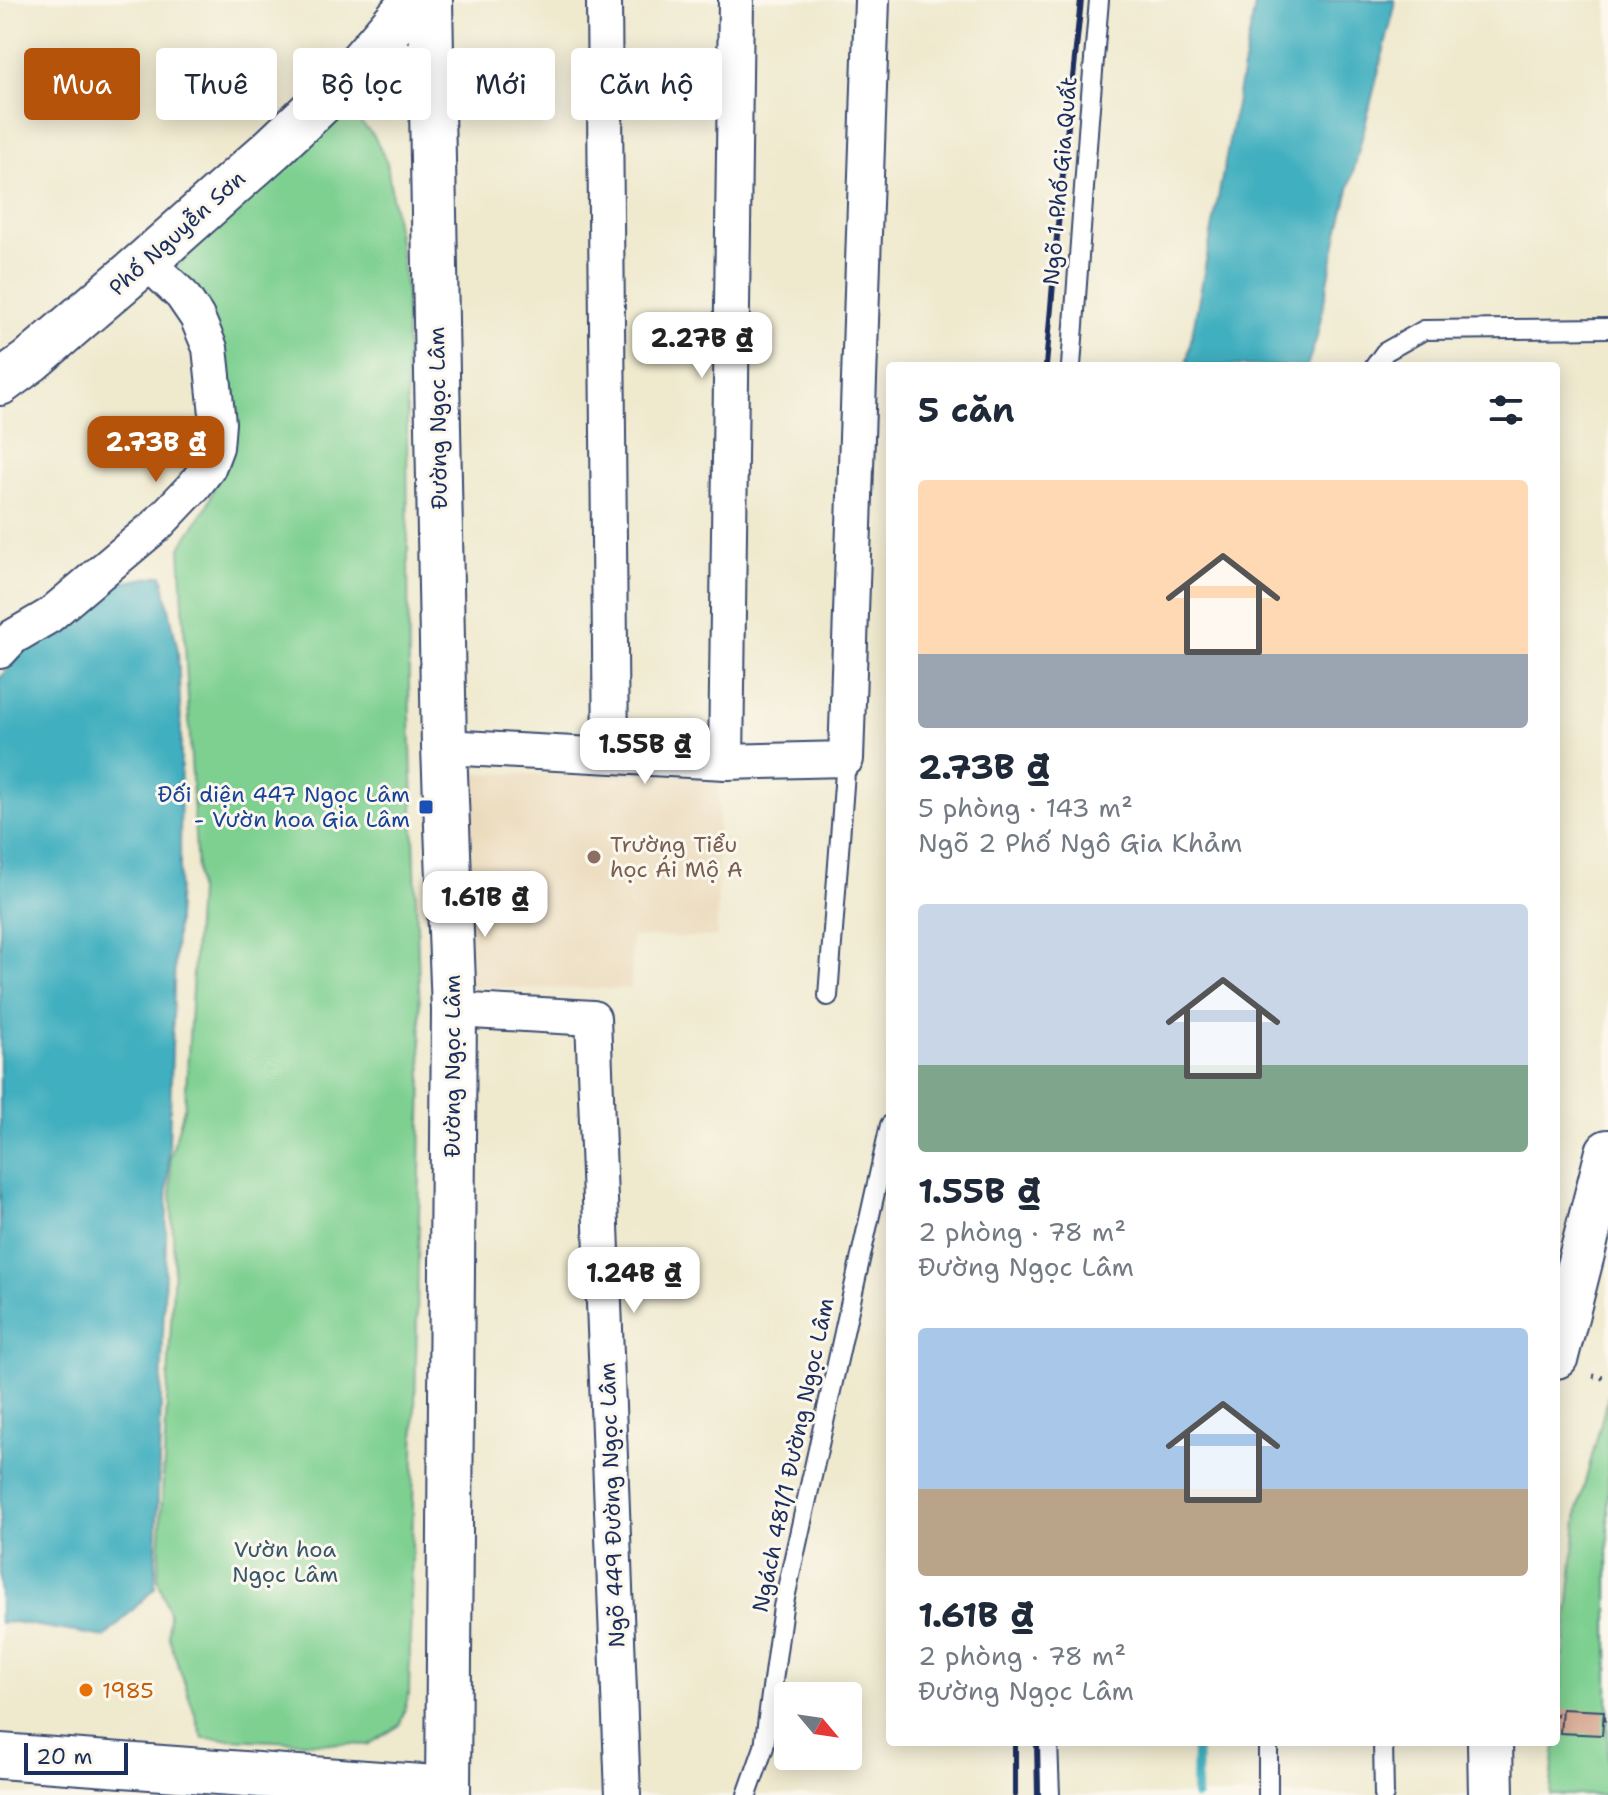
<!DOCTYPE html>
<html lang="vi">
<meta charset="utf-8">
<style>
:root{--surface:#fff;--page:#f6f6f7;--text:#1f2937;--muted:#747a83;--accent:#b45309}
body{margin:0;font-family:"Shantell Sans",sans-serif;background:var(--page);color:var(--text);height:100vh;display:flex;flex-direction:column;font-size:30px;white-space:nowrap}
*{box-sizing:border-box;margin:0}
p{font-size:26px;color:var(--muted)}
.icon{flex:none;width:44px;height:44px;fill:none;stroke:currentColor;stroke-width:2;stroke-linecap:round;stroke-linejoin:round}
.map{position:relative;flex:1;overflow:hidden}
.panel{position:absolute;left:886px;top:362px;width:674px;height:1384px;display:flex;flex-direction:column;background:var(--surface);border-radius:8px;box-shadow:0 4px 20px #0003}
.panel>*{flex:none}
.hud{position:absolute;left:24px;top:48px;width:742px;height:72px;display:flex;gap:16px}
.needle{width:52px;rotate:119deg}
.fabs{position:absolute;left:774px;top:1682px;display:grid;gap:16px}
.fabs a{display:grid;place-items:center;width:88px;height:88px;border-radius:8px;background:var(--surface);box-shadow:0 4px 20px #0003;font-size:40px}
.scale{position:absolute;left:24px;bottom:20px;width:104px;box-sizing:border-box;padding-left:8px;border:4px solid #1b2f5e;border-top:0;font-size:22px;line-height:28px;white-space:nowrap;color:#1b2f5e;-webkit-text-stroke:6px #fbf7ec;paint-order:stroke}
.price{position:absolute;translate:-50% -68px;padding:0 18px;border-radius:16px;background:#fff;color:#222;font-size:26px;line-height:52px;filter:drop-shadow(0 2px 4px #0008)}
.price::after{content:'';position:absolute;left:50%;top:48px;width:24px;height:18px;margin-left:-12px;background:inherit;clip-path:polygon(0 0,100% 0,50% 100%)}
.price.on{background:var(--accent);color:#fff}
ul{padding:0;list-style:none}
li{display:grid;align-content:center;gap:16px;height:424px;padding:0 32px}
li span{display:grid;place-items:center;height:248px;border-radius:8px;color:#555}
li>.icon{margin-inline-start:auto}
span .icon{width:144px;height:144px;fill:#fffc;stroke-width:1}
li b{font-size:34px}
h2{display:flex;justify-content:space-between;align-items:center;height:96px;padding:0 32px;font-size:34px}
.chip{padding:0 28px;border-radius:8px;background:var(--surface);box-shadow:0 4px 20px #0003;font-size:28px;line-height:72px}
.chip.on{background:var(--accent);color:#fff}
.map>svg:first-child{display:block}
.built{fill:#ead9ba}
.green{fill:#7ed091;stroke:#4c8078;stroke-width:2}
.water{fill:#41afbf;stroke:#2e6f8e;stroke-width:2}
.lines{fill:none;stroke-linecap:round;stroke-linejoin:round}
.stream{stroke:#41afbf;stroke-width:10}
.building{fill:#d3a18a}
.service-casing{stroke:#3b4b6f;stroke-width:22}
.minor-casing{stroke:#3b4b6f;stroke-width:38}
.tertiary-casing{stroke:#3b4b6f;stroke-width:48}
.secondary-casing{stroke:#3b4b6f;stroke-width:48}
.path{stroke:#3b4b6f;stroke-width:5;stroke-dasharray:2 6;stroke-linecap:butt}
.service{stroke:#fff;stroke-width:18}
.minor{stroke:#fff;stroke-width:34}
.tertiary{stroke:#fff;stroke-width:44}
.secondary{stroke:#fff;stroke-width:44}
.rail{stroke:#1b2f5e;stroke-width:6}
.transit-dot{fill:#1a4fb4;stroke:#fbf7ec;stroke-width:3}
.education-dot{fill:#8d6e63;stroke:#fbf7ec;stroke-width:3}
.food-dot{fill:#e8710a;stroke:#fbf7ec;stroke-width:3}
.labels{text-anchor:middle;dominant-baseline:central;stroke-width:6;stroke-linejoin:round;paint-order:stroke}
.street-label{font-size:22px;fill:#1b2f5e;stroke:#fbf7ec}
.transit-label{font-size:22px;fill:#164399;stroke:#fbf7ec;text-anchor:end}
.education-label{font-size:22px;fill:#785e54;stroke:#fbf7ec;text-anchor:start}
.park-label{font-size:22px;fill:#34576b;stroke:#fbf7ec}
.food-label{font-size:22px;fill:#c56008;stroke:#fbf7ec;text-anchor:start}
</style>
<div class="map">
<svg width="1608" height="1795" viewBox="0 0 1608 1795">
<rect width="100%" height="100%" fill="#fbf7ec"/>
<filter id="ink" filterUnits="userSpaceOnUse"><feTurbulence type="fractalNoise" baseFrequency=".0125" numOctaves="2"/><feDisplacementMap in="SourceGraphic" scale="16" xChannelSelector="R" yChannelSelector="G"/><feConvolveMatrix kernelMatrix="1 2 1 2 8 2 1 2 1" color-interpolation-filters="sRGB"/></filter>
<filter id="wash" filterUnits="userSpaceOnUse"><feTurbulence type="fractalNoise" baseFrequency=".006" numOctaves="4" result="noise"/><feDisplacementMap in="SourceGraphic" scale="32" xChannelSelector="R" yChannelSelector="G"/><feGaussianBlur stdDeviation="1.8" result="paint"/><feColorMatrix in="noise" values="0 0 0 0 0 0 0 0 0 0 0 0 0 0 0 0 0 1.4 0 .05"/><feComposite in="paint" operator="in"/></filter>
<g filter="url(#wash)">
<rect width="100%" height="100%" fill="#efe9ce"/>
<path class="built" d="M468 773 719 777 717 937H632L631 989 470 987Z"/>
<g class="green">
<path d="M335 115 359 121 374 136 387 163 406 290 409 686 422 1076 409 1694 400 1725 368 1745 203 1738 168 1635 169 1613 158 1579 174 1264 170 1158 185 1105 198 892 180 548 207 506 222 466 220 398 162 280Z"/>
<path d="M1608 1396V1795H1550L1578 1509Z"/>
</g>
<g class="water">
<path d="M1256 0H1394L1395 6 1338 233 1317 337 1307 366H1186Z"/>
<path d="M162 575 178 651 181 730 180 868 175 953 155 1588 105 1637 14 1622 0 1623V678L34 637 77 607 115 584Z"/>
</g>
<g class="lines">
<path class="stream" d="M1196 1795 1197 1742"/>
</g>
<g id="blocks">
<path class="building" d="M1562 1709 1604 1711 1602 1735 1560 1733Z"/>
</g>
</g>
<g filter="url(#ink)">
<use href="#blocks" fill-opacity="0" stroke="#3b4b6f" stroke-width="2"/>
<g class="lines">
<defs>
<g id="service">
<path d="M1071 366 1089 119 1099 0"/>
<path d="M1375 366 1385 352 1424 330 1608 328"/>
<path d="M828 996 846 759"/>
<path d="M1048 1742 1050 1795"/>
<path d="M1268 1742V1795"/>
<path d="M1383 1742 1384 1795"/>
<path d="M747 1795 764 1747 783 1607 890 1125"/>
</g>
<g id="minor">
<path d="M604 0 611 755"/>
<path d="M0 651 13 637 49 616 158 524 194 486 208 468 216 447 218 423 210 348 197 317 182 295 146 261"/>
<path d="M444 747 726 762 846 759 872 0"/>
<path d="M726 762 736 0"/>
<path d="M454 1010 593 1018 623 1795"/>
</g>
<g id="tertiary">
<path d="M0 383 30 361 146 261 272 149 348 77 414 0"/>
<path d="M1556 1356 1608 1152"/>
<path d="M1490 1742 1491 1795"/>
<path d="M0 1756 448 1789"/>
</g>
<g id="secondary">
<path d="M430 0 444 747 454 1010 448 1789 444 1795"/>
<path d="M348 77C387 49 400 57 431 90"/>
</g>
</defs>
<use href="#service" class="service-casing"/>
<use href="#minor" class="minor-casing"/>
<use href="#tertiary" class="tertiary-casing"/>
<use href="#secondary" class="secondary-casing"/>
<g class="path">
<path d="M1593 1376 1608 1379"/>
<path d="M1556 1715H1561"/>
<path d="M1604 1718H1608"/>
</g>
<use href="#service" class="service"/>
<use href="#minor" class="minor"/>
<use href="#tertiary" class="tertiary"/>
<use href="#secondary" class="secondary"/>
<g class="rail">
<path d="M1046 366 1059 213 1081 0"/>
<path d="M1015 1742V1795"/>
<path d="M1037 1742 1038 1795"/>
</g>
</g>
</g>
<rect class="transit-dot" x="418" y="799" width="16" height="16" rx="4"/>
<circle class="education-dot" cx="594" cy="857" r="8"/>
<circle class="food-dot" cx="86" cy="1690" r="8"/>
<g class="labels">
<g class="street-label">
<text transform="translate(1060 181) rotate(-85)">Ngõ 1 Phố Gia Quất</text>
<text transform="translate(177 233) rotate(-42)">Phố Nguyễn Sơn</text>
<text transform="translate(438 418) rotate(-91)">Đường Ngọc Lâm</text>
<text transform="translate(452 1066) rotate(-90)">Đường Ngọc Lâm</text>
<text transform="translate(793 1455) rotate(-78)">Ngách 481/1 Đường Ngọc Lâm</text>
<text transform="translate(612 1505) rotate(-92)">Ngõ 449 Đường Ngọc Lâm</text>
</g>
<g class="transit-label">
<text x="410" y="794">Đối diện 447 Ngọc Lâm<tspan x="410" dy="25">- Vườn hoa Gia Lâm</tspan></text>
</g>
<g class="education-label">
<text x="610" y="844">Trường Tiểu<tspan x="610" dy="25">học Ái Mộ A</tspan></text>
</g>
<g class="park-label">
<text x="285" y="1549">Vườn hoa<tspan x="285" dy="25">Ngọc Lâm</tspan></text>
</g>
<g class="food-label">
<text x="102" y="1690">1985</text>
</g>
</g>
</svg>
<div class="fabs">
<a><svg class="needle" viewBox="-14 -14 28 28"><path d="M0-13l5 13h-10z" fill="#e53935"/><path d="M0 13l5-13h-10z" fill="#747a83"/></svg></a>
</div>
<div class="scale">20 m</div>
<b class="price" style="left:702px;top:380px">2.27B ₫</b>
<b class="price on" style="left:156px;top:484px">2.73B ₫</b>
<b class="price" style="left:645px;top:786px">1.55B ₫</b>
<b class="price" style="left:485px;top:939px">1.61B ₫</b>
<b class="price" style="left:634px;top:1315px">1.24B ₫</b>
<div class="hud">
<a class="chip on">Mua</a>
<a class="chip">Thuê</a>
<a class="chip">Bộ lọc</a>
<a class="chip">Mới</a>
<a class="chip">Căn hộ</a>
</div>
<section class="panel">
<h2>5 căn<svg class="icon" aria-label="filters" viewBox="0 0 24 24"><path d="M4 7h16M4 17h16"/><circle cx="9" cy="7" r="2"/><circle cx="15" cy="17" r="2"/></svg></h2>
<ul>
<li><span style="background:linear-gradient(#ffd9b3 70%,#9aa5b1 0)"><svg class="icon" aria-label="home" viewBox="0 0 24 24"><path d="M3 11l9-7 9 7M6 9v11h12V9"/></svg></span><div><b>2.73B ₫</b><p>5 phòng · 143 m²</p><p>Ngõ 2 Phố Ngô Gia Khảm</p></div></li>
<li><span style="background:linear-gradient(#c9d6e8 65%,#7fa58c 0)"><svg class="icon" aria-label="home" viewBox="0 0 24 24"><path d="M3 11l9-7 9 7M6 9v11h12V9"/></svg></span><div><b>1.55B ₫</b><p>2 phòng · 78 m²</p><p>Đường Ngọc Lâm</p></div></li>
<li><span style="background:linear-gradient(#a9c7e8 65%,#b9a48a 0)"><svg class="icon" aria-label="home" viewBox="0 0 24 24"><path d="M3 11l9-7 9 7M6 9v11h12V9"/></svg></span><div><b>1.61B ₫</b><p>2 phòng · 78 m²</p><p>Đường Ngọc Lâm</p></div></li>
</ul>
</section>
</div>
